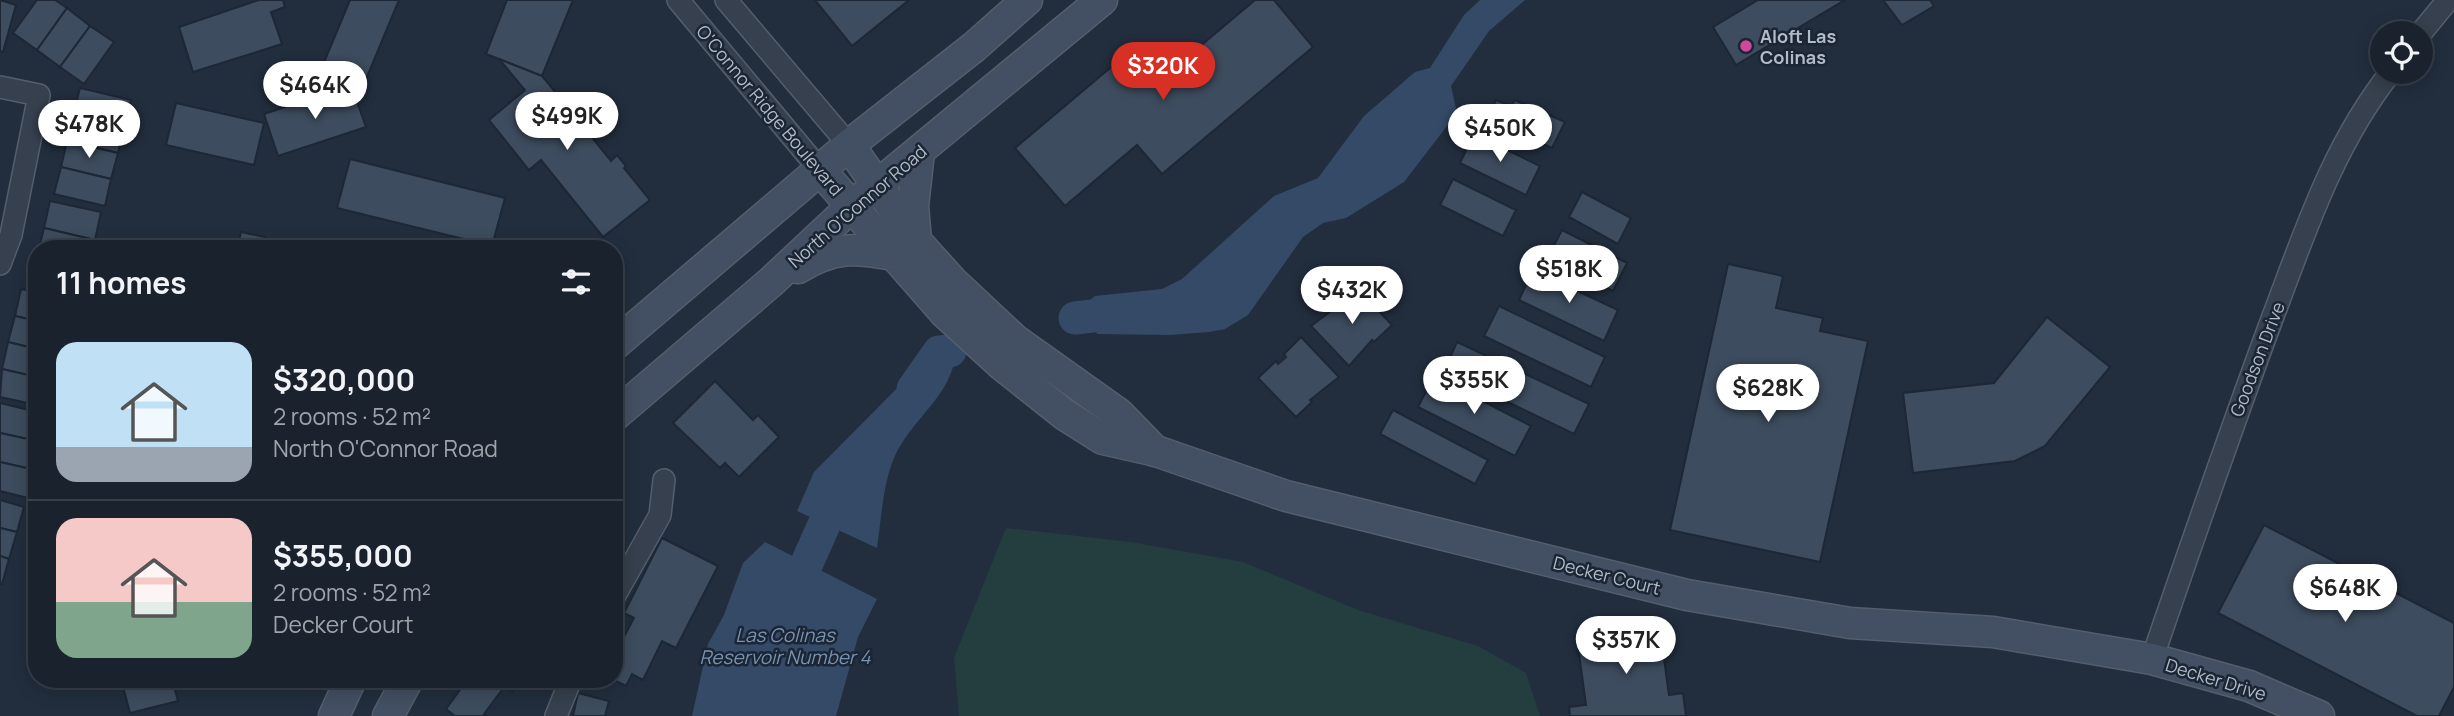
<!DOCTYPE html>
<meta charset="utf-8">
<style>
:root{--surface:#1a222e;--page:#272f3a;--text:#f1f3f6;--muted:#9fa4aa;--line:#383f4a;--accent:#d93025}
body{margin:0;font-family:Manrope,sans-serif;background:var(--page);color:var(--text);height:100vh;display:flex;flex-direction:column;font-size:26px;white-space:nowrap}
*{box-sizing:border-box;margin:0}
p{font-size:23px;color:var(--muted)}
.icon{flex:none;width:38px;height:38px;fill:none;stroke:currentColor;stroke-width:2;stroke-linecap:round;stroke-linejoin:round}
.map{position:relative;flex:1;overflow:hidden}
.panel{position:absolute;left:28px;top:240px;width:595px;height:448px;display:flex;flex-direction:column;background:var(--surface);border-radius:28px;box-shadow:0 4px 18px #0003,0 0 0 2px var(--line)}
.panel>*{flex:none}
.fabs{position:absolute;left:2370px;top:21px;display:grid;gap:14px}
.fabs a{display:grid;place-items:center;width:63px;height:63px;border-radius:50%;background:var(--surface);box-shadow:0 4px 18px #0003,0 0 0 2px var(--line);font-size:35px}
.price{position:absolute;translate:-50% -60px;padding:0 16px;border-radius:24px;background:#fff;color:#222;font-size:23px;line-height:46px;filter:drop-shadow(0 2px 4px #0008)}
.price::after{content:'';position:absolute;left:50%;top:42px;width:21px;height:16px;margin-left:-10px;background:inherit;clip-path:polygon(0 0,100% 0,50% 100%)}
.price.current{background:var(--accent);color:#fff}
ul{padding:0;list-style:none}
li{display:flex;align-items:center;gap:21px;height:175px;padding:0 28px}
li+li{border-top:2px solid var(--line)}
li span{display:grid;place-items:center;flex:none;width:196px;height:140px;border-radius:21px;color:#555}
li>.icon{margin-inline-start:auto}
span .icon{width:84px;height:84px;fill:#fffc;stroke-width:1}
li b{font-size:30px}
h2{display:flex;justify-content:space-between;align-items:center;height:84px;padding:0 28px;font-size:30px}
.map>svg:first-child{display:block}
.green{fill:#243d3f}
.water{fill:#344a67}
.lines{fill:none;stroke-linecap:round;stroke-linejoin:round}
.river{stroke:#344a67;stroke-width:33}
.building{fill:#3d4c5e;stroke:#1d2735;stroke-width:2}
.street-casing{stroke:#545e6c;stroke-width:24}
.secondary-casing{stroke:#545e6c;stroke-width:33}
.street{stroke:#36404e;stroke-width:21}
.secondary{stroke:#434f62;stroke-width:30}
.hotel-dot{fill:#d1479c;stroke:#1b2533;stroke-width:2.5}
.labels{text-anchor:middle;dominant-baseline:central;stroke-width:5;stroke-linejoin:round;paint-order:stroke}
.poi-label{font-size:18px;font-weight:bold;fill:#b1bbca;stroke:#1b2533;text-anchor:start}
.street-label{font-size:18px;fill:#b1bbca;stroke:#1b2533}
.water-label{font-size:19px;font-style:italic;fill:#7792b3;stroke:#1b2533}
</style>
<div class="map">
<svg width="2454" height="716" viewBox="0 0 2454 716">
<rect width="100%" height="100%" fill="#222e3e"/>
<path class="green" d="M1006 528 1131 542 1243 562 1358 610 1478 646 1526 673 1540 716H959L954 658Z"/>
<g class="water">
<path d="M1480 0H1525L1489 31 1451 86 1457 113 1404 182 1346 218 1323 223 1303 237 1248 315 1225 329 1209 332 1170 335 1097 334 1086 303 1095 296 1162 289 1182 279 1274 196 1318 178 1364 116 1415 72 1430 68 1464 15Z"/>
<path d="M939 352 953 367C944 397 919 416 902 443 883 471 882 515 877 548L797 511 814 472 930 355Z"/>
<path d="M765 542 877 599 858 637 836 716H692L708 644 724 615 743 563Z"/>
</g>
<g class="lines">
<g class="river">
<path d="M1075 318 1135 311"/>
<path d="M913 389 939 352 950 351"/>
<path d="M793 604 807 563 843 482"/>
</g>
</g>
<g class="building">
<path d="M0 0 16 5 3 52 0 51Z"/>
<path d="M37 0H55L67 8 37 50 13 33Z"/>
<path d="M259 0H283L285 7 271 12 282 44 193 72 179 27Z"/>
<path d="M350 0H399L364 84 322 67Z"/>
<path d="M507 0H573L542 76 486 54Z"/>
<path d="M815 0H909L852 46Z"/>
<path d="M1255 0H1274L1313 47 1162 174 1137 145 1065 206 1015 148 1135 47 1161 79Z"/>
<path d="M1758 0H1845L1736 65 1713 27Z"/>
<path d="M1883 0H1930L1934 6 1902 25Z"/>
<path d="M67 8 90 26 60 67 37 50Z"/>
<path d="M90 26 114 42 84 84 60 67Z"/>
<path d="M499 59 542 76 573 113 577 109 587 121 582 125 611 161 617 155 626 166 624 168 650 200 603 237 541 160 529 170 489 120 525 90Z"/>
<path d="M351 85 366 127 278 156 264 114Z"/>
<path d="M80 88 131 100 124 126 73 114Z"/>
<path d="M1496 100 1511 106 1515 100 1565 122 1552 148 1487 119Z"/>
<path d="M176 103 264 123 254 165 166 145Z"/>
<path d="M73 114 124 126 118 153 67 141Z"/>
<path d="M1474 134 1540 166 1526 195 1460 163Z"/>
<path d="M67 141 118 153 111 179 61 167Z"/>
<path d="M350 159 505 198 492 246 337 208Z"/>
<path d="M61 167 111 179 105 206 54 194Z"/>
<path d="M1453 179 1516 210 1503 236 1440 205Z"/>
<path d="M1582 192 1631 218 1618 244 1569 217Z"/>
<path d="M50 201 101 212 95 240 44 228Z"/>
<path d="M44 228 95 240 93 248H39Z"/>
<path d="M1562 230 1627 263 1613 291 1548 257Z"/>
<path d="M241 232 265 237 263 248 238 245Z"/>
<path d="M1728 264 1783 276 1776 308 1823 318 1820 331 1868 341 1820 562 1670 530Z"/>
<path d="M1533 270 1618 310 1604 341 1519 300Z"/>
<path d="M1355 286 1392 325 1374 342 1372 340 1349 366 1311 326 1339 305 1337 303Z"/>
<path d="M21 289 37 292V321L15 316Z"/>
<path d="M1499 306 1605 357 1591 387 1484 336Z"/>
<path d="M15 316 37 321V349L8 342Z"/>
<path d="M2047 317 2110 367 2045 446 2015 461 1913 473 1903 393 1994 383Z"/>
<path d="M1301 337 1339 377 1310 400 1312 402 1296 417 1258 378 1276 361 1278 364 1286 357 1284 354Z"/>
<path d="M8 342 37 349V377L2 369Z"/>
<path d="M1457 342 1589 404 1574 434 1444 371Z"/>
<path d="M2 369 37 377V405L0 397Z"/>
<path d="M1434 376 1531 426 1515 456 1418 407Z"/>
<path d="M715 381 753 420 758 415 779 437 739 477 725 463 720 468 673 423Z"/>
<path d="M0 403 37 412V441L0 433Z"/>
<path d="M1393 410 1488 460 1475 484 1380 434Z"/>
<path d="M0 433 37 441 35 470 0 462Z"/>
<path d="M0 462 35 470 28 498 0 491Z"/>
<path d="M0 500 24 507 17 532 0 528Z"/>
<path d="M2264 525 2454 623V687L2439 716H2417L2218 613Z"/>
<path d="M0 528 17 532 9 559 0 556Z"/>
<path d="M662 538 718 566 676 648 662 641 643 680 632 674 626 686 612 679 614 645 618 648 634 618 624 613Z"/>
<path d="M614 539 626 551 614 562Z"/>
<path d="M0 556 9 559 2 584H0Z"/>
<path d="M1622 627V635L1660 629 1669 695 1683 693 1686 716H1570L1569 707 1586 705 1577 639 1597 637 1596 630Z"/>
<path d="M121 679H172L178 701 130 713Z"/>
<path d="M468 679H522L512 692 505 686 484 714 487 716H455L446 709Z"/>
<path d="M578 693 609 701 605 716H573Z"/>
</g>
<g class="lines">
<defs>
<g id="street">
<path d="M678 0 820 170"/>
<path d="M726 0 849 145"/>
<path d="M2420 34 2448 0"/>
<path d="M0 87 39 95 11 235 0 264"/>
<path d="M614 597 660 515 664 480"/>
<path d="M2152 659C2191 545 2230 432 2272 319 2305 232 2333 145 2391 72"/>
<path d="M556 716 571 679"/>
</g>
<g id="secondary">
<path d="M849 145 916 241 953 282 1015 340 1119 414 1155 451"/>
<path d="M820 170 944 312 1002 365 1065 415 1103 439 1156 451 1286 496 1687 595 1850 623 1993 632 2152 659 2249 686 2319 716"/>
<path d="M916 241 913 206 919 152"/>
<path d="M798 268C835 246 853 248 894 255"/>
<path d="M614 345 849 145 974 47 1027 0"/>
<path d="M614 416 771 282 852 206 1102 0"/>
<path d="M334 716 351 679"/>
<path d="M388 716 408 679"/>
</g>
</defs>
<use href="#street" class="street-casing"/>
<use href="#secondary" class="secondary-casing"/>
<use href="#street" class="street"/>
<use href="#secondary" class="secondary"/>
</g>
<circle class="hotel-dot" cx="1746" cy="46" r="7"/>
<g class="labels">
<g class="poi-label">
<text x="1760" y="36">Aloft Las<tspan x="1760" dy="21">Colinas</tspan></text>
</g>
<g class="street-label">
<text transform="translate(770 110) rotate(50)">O'Connor Ridge Boulevard</text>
<text transform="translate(857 206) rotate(-41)">North O'Connor Road</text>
<text transform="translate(2257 359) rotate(-69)">Goodson Drive</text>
<text transform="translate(1607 575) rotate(14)">Decker Court</text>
<text transform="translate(2216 679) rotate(17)">Decker Drive</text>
</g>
<g class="water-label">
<text x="785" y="635">Las Colinas<tspan x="785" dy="22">Reservoir Number 4</tspan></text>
</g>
</g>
</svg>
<div class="fabs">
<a><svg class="icon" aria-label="locate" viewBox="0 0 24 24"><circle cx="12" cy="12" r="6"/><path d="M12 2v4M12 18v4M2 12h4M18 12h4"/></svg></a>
</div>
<b class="price current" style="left:1163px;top:102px">$320K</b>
<b class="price" style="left:315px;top:121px">$464K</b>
<b class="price" style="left:567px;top:152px">$499K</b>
<b class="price" style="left:89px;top:160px">$478K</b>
<b class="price" style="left:1500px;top:164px">$450K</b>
<b class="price" style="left:1569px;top:305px">$518K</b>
<b class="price" style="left:1352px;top:326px">$432K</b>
<b class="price" style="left:1474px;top:416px">$355K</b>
<b class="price" style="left:1768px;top:424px">$628K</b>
<b class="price" style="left:2345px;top:624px">$648K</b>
<b class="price" style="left:1626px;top:676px">$357K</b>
<section class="panel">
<h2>11 homes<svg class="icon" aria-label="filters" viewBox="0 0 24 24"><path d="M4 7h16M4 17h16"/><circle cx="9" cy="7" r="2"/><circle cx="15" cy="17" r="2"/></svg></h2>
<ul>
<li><span style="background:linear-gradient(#bfe0f5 75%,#9aa5b1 0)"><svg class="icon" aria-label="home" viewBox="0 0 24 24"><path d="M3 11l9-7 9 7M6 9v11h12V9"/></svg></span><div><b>$320,000</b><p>2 rooms · 52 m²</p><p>North O'Connor Road</p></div></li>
<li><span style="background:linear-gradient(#f6c9c9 60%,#7fa58c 0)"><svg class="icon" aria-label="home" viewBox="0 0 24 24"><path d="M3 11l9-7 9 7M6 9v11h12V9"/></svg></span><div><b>$355,000</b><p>2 rooms · 52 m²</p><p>Decker Court</p></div></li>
</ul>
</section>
</div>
